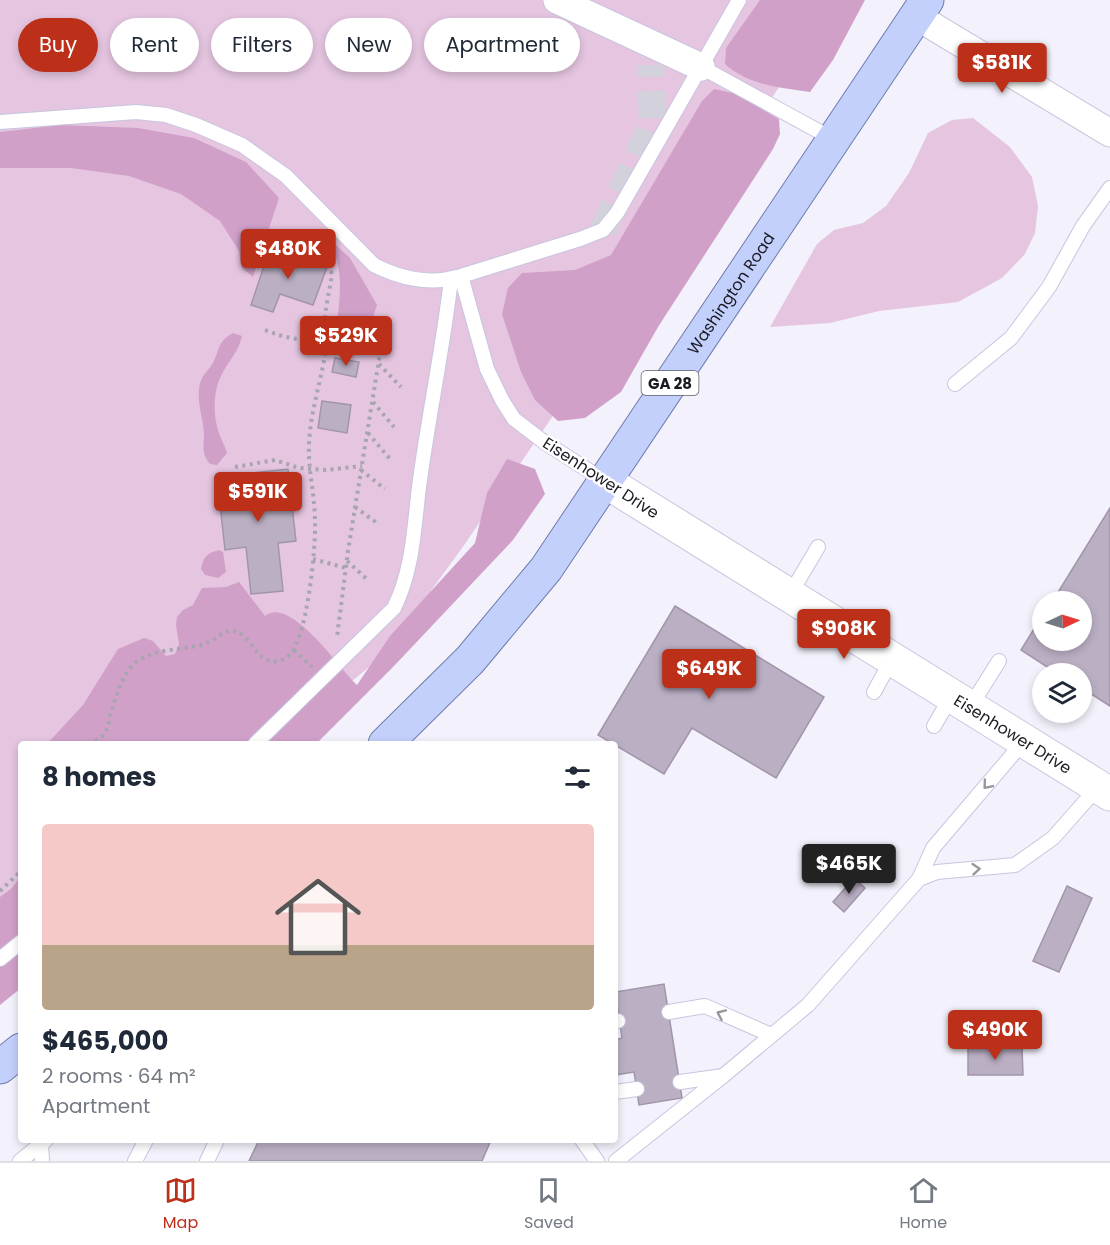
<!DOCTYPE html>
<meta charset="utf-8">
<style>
:root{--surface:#fff;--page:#f2f2f3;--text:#1f2937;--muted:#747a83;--line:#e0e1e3;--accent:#bc3019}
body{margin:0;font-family:Poppins,sans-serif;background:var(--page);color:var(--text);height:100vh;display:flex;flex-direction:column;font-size:22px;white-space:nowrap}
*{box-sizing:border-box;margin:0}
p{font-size:20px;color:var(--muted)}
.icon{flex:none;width:33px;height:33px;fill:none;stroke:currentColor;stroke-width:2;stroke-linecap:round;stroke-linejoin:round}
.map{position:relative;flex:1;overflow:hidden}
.sheet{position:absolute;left:18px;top:741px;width:600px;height:402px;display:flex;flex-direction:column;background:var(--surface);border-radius:6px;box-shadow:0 3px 9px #0003}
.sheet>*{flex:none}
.guide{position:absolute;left:18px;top:18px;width:600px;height:54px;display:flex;gap:12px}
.needle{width:39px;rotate:86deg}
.controls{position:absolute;left:1032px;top:591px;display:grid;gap:12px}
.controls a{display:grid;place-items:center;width:60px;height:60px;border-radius:50%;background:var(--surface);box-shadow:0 3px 9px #0003;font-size:30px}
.price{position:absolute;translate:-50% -51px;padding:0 14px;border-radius:6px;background:var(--accent);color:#fff;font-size:20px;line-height:39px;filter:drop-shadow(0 2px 3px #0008)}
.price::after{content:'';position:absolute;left:50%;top:36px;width:18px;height:14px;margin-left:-9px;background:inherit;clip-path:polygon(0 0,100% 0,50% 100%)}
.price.on{background:#222;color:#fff}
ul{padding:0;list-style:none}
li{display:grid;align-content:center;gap:12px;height:318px;padding:0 24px}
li+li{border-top:2px solid var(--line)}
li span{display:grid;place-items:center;height:186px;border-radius:6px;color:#555}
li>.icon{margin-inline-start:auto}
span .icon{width:108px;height:108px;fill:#fffc;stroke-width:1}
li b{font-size:26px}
h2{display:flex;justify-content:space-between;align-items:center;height:72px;padding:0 24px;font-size:26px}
.chip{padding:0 21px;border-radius:27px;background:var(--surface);box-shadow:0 3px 9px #0003;font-size:21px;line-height:54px}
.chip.on{background:var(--accent);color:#fff}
.tabs{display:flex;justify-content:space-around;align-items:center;height:84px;border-top:2px solid var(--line);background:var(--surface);font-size:16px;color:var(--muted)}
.tabs a{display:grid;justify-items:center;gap:3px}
.tabs .on{color:var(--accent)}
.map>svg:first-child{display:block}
.green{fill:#e5c5e0}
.forest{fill:#d0a0c9}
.building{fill:#bbafc4;stroke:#a195aa;stroke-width:1.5}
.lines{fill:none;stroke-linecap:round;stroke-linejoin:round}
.minor-tunnel{stroke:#d3d1db;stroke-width:27;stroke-dasharray:27 14;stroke-linecap:butt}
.service-casing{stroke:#c8c5de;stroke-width:16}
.minor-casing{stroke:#c8c5de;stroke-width:29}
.tertiary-casing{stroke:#c8c5de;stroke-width:35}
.primary-casing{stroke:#6f7caf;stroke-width:35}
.path{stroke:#a7a5af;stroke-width:4;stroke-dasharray:3 4.5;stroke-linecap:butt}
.service{stroke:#fff;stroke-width:14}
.minor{stroke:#fff;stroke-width:27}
.tertiary{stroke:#fff;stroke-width:33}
.primary{stroke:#c4d0fc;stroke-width:33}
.oneway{stroke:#98989c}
.labels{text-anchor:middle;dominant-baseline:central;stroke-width:5;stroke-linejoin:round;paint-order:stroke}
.shield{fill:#fff;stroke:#5f5f65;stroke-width:1.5}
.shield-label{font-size:15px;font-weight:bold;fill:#1b1a23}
.street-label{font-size:16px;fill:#1b1a23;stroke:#fff}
</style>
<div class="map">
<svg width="1110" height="1161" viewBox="0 0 1110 1161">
<rect width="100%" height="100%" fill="#f3f1fb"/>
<g class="green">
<path d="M0 0H839L462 548 385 654 275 744H21V953L0 971Z"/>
<path d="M973 118 1010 147 1032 177 1038 206 1035 233 1025 254 1002 278 958 302 879 311 830 323 770 327 817 244 834 230 863 223 886 206 909 173 928 133 952 120Z"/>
</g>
<g class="forest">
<path d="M760 0H865L833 60 810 92C780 88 748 85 725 64L726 48Z"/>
<path d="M714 89 737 94 779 119 780 134 773 149 658 327 621 392 585 418 558 421 535 400 521 372 502 314 508 288 522 273 575 270 611 255 702 101Z"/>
<path d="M61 125 138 128 194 138 246 162 279 198 253 277 242 268 239 251 220 221 181 194 129 176 71 168H0V132Z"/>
<path d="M330 240 350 258 377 305 369 329 349 331 337 327C340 292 344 273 330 240Z"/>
<path d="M233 333 242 336C239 351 229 360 222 374 213 390 213 413 218 430 220 438 225 445 227 453L217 465 210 464C201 453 204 446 204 433 203 415 194 396 202 378 205 373 210 368 213 363 220 349 217 342 233 333Z"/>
<path d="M507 459 535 469 545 494 513 540 394 666 316 744H47L83 705 118 649 144 638 153 641 166 656 175 654 179 644 176 625 177 617 183 610 193 605 202 588 226 587 239 582 265 616C290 595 340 669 357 685L390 636 475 543 487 493Z"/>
<path d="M219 550 223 552 226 572 218 578 205 575 201 569C203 557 207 553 219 550Z"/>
<path d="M21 876V988L0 1005V897L11 889Z"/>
</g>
<g class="building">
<path d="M270 248 327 267 313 305 280 294 273 312 251 305Z"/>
<path d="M335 358 359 362 356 377 332 372Z"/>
<path d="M322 401 351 405 347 433 318 428Z"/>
<path d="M288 469 296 541 278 543 283 591 251 594 246 547 225 550 217 477Z"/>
<path d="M1110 508V706L1082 688V674H1058L1021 650 1042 616V640H1082V602H1052Z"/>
<path d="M675 606 824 697 776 778 692 728 664 774 598 735Z"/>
<path d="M854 878 865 888 844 912 833 902Z"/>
<path d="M1067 886 1092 898 1059 972 1033 961Z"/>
<path d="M664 984 682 1098 639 1105 634 1072 615 1075 617 1057 615 1055V1040L622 1038 615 992Z"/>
<path d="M1022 1047 1023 1075H968V1048Z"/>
<path d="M259 1140H491L482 1161H249Z"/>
</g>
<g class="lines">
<path class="minor-tunnel" d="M603 230 652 126 651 65"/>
<defs>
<g id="service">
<path d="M701 67 833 139"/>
<path d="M0 122 136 112 166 115 196 125 242 145 286 176 374 265C399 278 429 285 457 277"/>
<path d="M955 384 1011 338 1049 287 1083 226 1110 188"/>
<path d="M605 481 544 442 514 419 502 400 487 369 461 276 580 239 603 230 617 213 739 0"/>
<path d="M789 596 818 547"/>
<path d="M874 692 892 659"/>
<path d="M970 707 999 661"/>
<path d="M934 726 952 695"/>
<path d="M255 744 394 608C413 570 414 528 419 487 428 418 443 349 451 279"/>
<path d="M919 879 937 872 1015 865 1053 838 1098 787"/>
<path d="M0 959 21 942"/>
<path d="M669 1012 705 1006 771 1035"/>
<path d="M615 1021H618"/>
<path d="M680 1082 723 1076"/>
<path d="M615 1092 637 1089"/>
<path d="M582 1140 597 1161"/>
<path d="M41 1144 42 1161"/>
<path d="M20 1161 46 1140"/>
<path d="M135 1161 146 1140"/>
<path d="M207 1161 217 1140"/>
<path d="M616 1161 723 1076 808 1005 919 879 933 848 1025 740"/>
</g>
<g id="minor">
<path d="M557 0 701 67"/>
<path d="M916 16 1110 133"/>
</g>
<g id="tertiary">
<path id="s1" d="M605 481 1110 794"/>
</g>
<g id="primary">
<path id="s2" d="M385 744 470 660 546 569 927 0"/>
<path d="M0 1067 21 1050"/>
</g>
</defs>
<use href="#service" class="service-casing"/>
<use href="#minor" class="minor-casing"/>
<use href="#tertiary" class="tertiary-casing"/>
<use href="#primary" class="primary-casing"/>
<g class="path">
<path d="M265 330C307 347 340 341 383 335L348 551 337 637"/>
<path d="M379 364 401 387"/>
<path d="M373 402 394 427"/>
<path d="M368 433 390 459"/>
<path d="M235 467 275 460 299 468 326 470 362 466"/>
<path d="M361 470 385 489"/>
<path d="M355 507 377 523"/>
<path d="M313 559 346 568"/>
<path d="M347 561 369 581"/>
<path d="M294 650 312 667"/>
<path d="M88 744C95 741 102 738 106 731 109 726 109 718 111 713 116 696 124 667 141 659 162 647 185 651 207 643 218 639 226 625 240 633 255 643 262 673 287 657 307 645 316 547 315 522 315 496 308 470 309 445 310 414 320 385 325 355 327 344 324 334 325 323 325 306 330 290 332 274 327 257 304 255 289 250"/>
<path d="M0 891 21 871"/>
</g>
<use href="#service" class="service"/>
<use href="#minor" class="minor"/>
<use href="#tertiary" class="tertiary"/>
<use href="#primary" class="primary"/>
</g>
<defs><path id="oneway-chevron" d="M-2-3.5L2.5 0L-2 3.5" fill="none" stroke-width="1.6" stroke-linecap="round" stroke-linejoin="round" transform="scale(1.5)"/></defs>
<g class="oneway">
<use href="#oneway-chevron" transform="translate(987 785) rotate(130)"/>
<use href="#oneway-chevron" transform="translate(976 869) rotate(-5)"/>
<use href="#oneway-chevron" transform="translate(721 1014) rotate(-156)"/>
</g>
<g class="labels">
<rect class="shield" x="641.5" y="371" width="57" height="24" rx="4.5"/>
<g class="shield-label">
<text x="670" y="383">GA 28</text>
</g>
<g class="street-label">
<text stroke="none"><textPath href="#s2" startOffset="570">Washington Road</textPath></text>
<text transform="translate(601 478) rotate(33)">Eisenhower Drive</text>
<text stroke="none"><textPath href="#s1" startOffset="480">Eisenhower Drive</textPath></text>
</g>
</g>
</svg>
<div class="controls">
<a><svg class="needle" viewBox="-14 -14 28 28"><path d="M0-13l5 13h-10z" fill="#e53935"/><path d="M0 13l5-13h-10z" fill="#747a83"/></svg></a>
<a><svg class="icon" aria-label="layers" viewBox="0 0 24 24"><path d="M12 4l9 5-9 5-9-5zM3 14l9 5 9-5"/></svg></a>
</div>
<b class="price" style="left:1002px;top:94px">$581K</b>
<b class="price" style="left:288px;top:280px">$480K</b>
<b class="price" style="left:346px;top:367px">$529K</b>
<b class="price" style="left:258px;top:523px">$591K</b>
<b class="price" style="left:844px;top:660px">$908K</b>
<b class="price" style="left:709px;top:700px">$649K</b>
<b class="price on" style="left:849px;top:895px">$465K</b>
<b class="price" style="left:995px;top:1061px">$490K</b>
<div class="guide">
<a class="chip on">Buy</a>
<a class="chip">Rent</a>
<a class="chip">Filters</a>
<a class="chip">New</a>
<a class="chip">Apartment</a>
</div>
<section class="sheet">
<h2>8 homes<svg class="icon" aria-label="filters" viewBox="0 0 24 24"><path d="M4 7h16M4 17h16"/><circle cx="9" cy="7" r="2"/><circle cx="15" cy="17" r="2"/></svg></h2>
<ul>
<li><span style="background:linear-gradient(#f6c9c9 65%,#b9a48a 0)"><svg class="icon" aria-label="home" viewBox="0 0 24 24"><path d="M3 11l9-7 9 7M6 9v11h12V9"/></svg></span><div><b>$465,000</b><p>2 rooms · 64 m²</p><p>Apartment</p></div></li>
</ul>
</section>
</div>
<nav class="tabs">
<a class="on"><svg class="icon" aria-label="map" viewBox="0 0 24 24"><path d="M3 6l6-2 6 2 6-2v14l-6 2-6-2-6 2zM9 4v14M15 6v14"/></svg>Map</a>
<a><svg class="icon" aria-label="saved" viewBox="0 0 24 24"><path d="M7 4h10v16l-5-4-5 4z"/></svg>Saved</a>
<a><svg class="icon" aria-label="home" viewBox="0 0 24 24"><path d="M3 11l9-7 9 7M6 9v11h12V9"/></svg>Home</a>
</nav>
